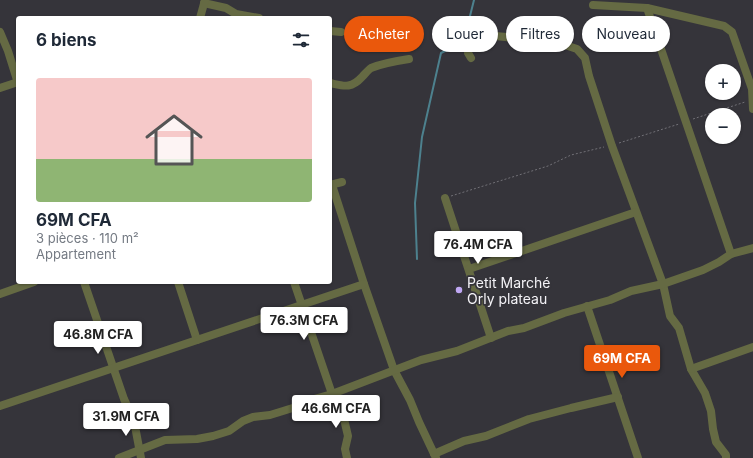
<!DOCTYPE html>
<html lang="fr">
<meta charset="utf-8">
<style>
:root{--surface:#fff;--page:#f2f2f3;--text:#1f2937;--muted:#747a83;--line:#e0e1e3;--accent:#ea580c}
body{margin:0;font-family:Inter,sans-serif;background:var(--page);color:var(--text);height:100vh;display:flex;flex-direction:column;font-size:15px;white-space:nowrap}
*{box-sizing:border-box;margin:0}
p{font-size:13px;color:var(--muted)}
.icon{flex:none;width:22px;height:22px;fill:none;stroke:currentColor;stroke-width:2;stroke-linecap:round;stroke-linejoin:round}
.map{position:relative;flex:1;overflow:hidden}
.details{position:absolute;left:16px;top:16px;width:316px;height:268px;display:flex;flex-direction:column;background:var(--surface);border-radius:4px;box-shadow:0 1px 3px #0004}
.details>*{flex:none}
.hud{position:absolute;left:344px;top:16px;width:349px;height:36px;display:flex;gap:8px}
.buttons{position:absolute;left:705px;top:64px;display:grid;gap:8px}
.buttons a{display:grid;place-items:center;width:36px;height:36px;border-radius:50%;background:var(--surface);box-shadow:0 1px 3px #0004;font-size:20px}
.price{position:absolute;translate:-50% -34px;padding:0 9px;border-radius:4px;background:#fff;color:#222;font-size:13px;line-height:26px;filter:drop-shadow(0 1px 2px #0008)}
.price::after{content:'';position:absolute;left:50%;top:24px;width:12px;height:9px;margin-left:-6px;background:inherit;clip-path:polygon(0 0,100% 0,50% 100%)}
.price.on{background:var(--accent);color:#fff}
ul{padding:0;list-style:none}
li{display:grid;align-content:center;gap:8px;height:212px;padding:0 20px}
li+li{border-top:1px solid var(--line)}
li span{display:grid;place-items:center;height:124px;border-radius:4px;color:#555}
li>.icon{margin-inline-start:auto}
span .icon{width:72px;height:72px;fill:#fffc;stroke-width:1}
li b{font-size:17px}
h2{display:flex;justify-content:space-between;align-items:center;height:48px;padding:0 20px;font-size:17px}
.pill{padding:0 14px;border-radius:18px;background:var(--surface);box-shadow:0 1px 3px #0004;font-size:14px;line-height:36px}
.pill.on{background:var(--accent);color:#fff}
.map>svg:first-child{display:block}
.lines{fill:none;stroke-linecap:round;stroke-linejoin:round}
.stream{stroke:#4d818e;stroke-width:2}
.path{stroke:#717076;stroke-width:1;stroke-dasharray:2 2;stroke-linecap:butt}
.minor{stroke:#656a43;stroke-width:8}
.poi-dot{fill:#c0a8f4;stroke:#35343a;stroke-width:1.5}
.labels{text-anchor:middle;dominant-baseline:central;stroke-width:3.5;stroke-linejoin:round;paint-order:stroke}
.poi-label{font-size:14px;fill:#f3f2f6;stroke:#35343a;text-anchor:start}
</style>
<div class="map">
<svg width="753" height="458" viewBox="0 0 753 458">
<rect width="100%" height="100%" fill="#35343a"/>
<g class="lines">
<path class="stream" d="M417 259 415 203 422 137 441 53 449 49 469 20 474 0"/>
<g class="path">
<path d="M693 119 745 102"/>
<path d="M619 143 679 124"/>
<path d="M451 196 548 166 571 155 604 147"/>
</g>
<g class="minor">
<path d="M204 3 226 8 236 14 259 18"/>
<path d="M593 5 647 8 724 26 732 32 752 89 753 109"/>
<path d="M647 8 731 254"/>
<path d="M200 18 205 0"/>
<path d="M330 31 341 32"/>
<path d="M0 32 8 51 18 83"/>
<path d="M471 58 468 53 472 38 479 33 495 36 549 41 565 45 577 49 585 58 589 76 612 146 663 284 670 316 679 328 691 369 705 393 711 411 713 429 716 442 726 455V458"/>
<path d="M330 83C344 86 351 89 362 77 365 74 368 70 371 68 383 63 396 61 409 59"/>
<path d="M0 88 18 82"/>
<path d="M330 185 342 182"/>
<path d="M332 185 364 284 394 370 410 400 419 422 436 458"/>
<path d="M445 198 491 338"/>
<path d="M469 269 636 212"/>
<path d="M84 282 124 399 134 421 141 458"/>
<path d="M178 282 197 340"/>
<path d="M294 282 332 394 343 415 348 436 345 449 347 458"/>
<path d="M0 294 34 282"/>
<path d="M587 306 638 458"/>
<path d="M691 369 753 347"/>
<path d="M0 406 364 284"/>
<path d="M434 454 464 441 486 436 529 419 571 408 618 397"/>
<path d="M119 458 165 440 197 439 213 436 229 431 243 421 253 417 270 415 283 411 299 406 307 401 332 394 421 360 457 351 508 331 524 328 564 313 610 300 631 291 663 284 703 270 719 262 731 254 753 248"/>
</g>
</g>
<circle class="poi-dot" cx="459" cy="290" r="4"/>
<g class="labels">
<g class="poi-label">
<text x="467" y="282">Petit Marché<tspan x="467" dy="16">Orly plateau</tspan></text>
</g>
</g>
</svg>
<div class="buttons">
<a>+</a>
<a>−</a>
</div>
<b class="price" style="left:478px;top:265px">76.4M CFA</b>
<b class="price" style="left:304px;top:341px">76.3M CFA</b>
<b class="price" style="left:98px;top:355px">46.8M CFA</b>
<b class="price on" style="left:622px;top:379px">69M CFA</b>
<b class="price" style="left:336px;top:429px">46.6M CFA</b>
<b class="price" style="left:126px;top:437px">31.9M CFA</b>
<div class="hud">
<a class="pill on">Acheter</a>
<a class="pill">Louer</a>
<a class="pill">Filtres</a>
<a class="pill">Nouveau</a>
</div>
<section class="details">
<h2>6 biens<svg class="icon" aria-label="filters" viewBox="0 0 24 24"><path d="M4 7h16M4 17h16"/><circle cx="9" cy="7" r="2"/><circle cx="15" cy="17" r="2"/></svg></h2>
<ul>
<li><span style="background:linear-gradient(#f6c9c9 65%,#8fb573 0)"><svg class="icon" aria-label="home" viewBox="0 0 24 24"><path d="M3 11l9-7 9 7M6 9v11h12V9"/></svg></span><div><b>69M CFA</b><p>3 pièces · 110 m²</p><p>Appartement</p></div></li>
</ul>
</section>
</div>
